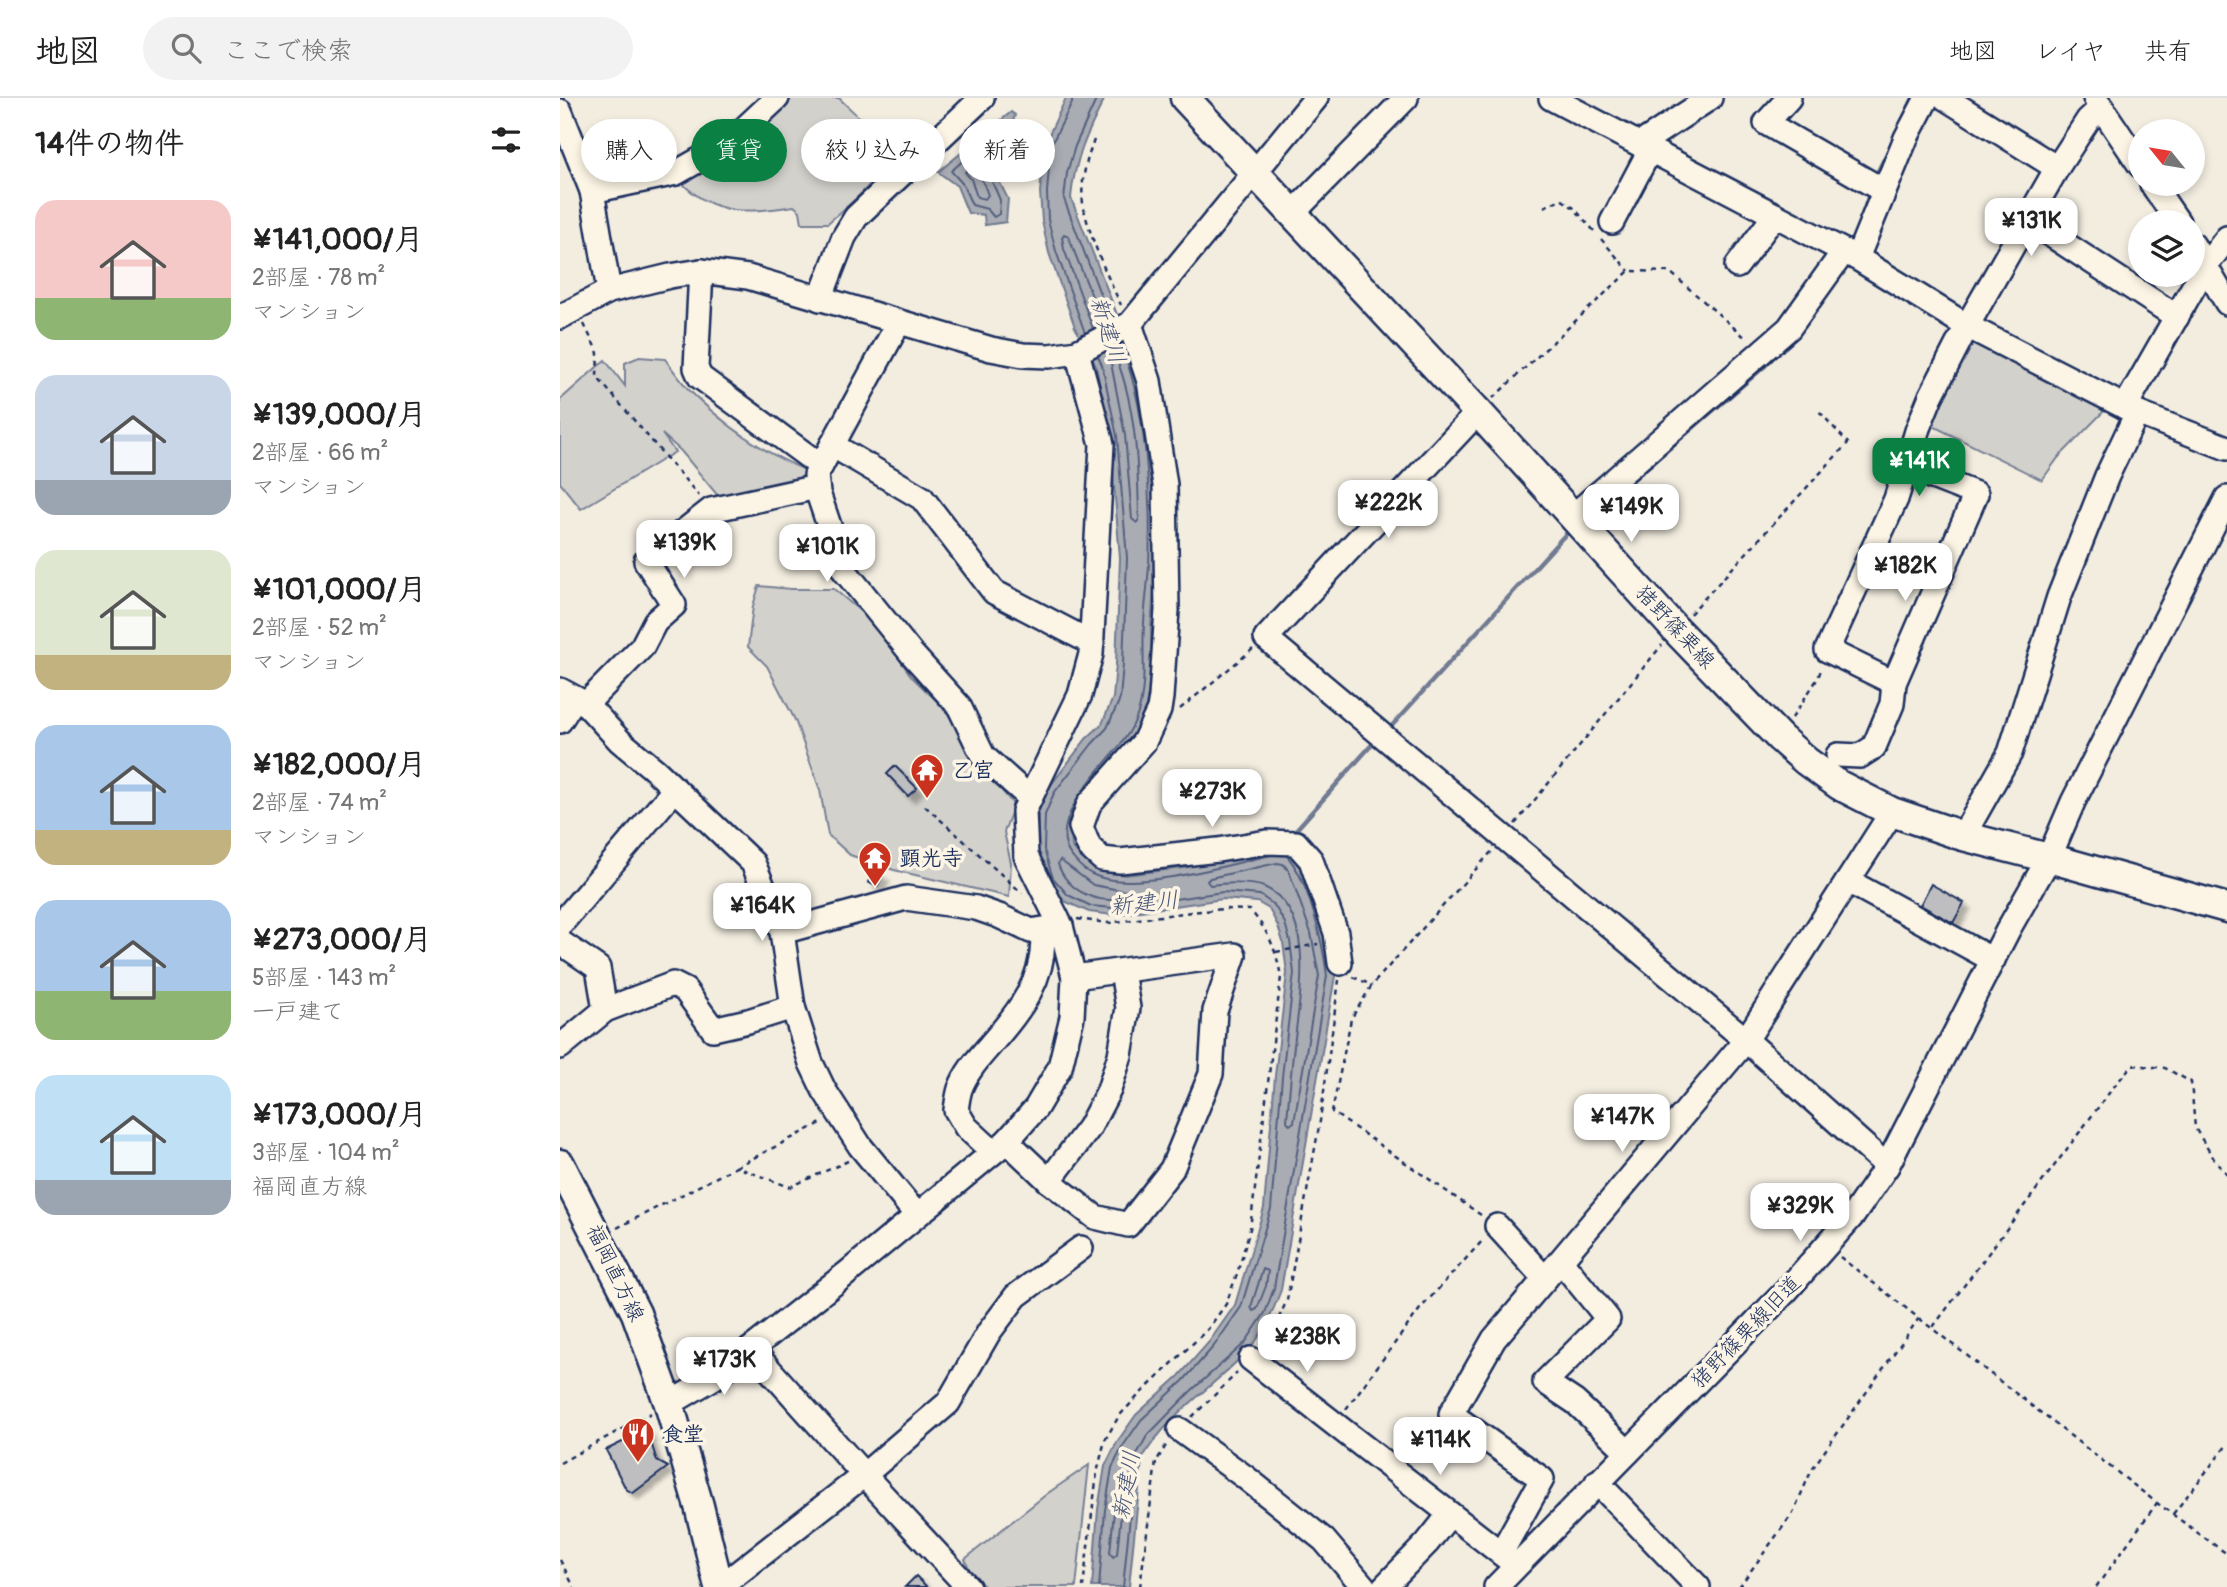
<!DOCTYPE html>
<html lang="ja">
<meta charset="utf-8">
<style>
:root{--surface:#fff;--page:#f2f2f2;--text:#222;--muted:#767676;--line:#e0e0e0;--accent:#0b8043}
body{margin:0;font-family:Pangolin,"Klee One",sans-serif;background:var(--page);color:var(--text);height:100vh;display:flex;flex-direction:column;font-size:26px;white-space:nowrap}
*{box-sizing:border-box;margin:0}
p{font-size:23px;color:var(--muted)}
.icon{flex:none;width:38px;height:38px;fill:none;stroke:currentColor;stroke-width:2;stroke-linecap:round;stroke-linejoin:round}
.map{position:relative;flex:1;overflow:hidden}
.side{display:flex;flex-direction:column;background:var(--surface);width:560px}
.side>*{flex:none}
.top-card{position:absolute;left:21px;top:21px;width:665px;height:63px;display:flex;gap:14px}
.needle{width:46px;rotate:300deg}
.controls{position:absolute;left:1568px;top:21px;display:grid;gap:14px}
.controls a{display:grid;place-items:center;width:77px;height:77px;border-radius:50%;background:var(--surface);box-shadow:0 4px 10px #0003;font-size:35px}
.price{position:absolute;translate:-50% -60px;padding:0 16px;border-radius:14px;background:#fff;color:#222;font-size:23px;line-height:46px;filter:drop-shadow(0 2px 4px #0008)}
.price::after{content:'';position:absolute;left:50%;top:42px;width:21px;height:16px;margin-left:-10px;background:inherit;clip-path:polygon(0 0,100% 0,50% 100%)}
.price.current{background:var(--accent);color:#fff}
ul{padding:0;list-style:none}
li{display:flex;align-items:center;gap:21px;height:175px;padding:0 35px}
li span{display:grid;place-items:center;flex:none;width:196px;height:140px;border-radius:21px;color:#555}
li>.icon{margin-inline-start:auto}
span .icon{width:84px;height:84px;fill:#fffc;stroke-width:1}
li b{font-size:30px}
h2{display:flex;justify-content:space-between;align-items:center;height:84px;padding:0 35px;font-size:30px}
.pill{padding:0 24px;border-radius:32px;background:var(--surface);box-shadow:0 4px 10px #0003;font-size:24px;line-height:63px}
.pill.current{background:var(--accent);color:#fff}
header{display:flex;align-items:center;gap:42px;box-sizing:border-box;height:98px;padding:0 35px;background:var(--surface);border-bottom:2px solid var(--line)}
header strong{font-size:33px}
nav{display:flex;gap:38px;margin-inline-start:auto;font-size:24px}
.search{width:490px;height:63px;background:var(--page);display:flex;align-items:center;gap:18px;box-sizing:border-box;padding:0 24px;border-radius:38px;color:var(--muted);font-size:26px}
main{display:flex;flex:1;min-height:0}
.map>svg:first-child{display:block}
.green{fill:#d3d1cc;stroke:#778095;stroke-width:2}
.water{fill:#a9acb3;stroke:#707a91;stroke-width:2}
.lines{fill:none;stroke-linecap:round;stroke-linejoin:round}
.shore{stroke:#546180;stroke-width:2}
.stream{stroke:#707a91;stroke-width:4.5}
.building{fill:#bebec0;stroke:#1b2f5e;stroke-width:2;filter:url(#shadow)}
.minor-casing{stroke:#1b2f5e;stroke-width:28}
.major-casing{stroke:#1b2f5e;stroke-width:33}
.path{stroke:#1b2f5e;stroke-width:2.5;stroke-dasharray:5 5;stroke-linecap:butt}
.minor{stroke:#fcf5e5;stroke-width:23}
.major{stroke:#fcf5e5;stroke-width:28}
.labels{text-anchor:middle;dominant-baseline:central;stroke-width:7;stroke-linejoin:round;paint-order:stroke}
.street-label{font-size:21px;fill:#1b2f5e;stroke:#fcf5e5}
.poi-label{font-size:21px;font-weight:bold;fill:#1b2f5e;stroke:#fcf5e5;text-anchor:start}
.water-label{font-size:23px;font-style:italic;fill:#465478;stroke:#fcf5e5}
</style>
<header>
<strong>地図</strong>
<div class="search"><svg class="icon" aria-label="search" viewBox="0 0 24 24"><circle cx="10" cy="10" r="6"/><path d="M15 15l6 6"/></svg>ここで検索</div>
<nav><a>地図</a><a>レイヤ</a><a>共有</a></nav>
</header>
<main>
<section class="side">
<h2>14件の物件<svg class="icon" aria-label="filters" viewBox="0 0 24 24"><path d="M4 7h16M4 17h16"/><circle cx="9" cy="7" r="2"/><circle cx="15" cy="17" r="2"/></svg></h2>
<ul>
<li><span style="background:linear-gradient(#f6c9c9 70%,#8fb573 0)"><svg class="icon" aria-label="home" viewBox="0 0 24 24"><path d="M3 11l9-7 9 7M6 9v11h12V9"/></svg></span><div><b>¥141,000/月</b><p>2部屋 · 78 m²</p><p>マンション</p></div></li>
<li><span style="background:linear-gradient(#c9d6e8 75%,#9aa5b1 0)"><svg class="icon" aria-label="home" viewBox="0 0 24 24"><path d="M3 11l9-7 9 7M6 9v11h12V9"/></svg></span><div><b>¥139,000/月</b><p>2部屋 · 66 m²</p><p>マンション</p></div></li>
<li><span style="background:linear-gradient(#dfe7d0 75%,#c2b280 0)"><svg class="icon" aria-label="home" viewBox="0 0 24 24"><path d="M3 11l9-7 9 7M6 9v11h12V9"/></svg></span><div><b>¥101,000/月</b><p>2部屋 · 52 m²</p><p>マンション</p></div></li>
<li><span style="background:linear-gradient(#a9c7e8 75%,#c2b280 0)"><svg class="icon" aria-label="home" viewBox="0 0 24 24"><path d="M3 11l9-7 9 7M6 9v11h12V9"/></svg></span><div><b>¥182,000/月</b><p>2部屋 · 74 m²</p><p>マンション</p></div></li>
<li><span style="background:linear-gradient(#a9c7e8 65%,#8fb573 0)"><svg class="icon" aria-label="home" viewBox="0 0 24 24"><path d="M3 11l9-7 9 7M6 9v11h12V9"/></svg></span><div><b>¥273,000/月</b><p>5部屋 · 143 m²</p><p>一戸建て</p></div></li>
<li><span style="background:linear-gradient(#bfe0f5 75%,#9aa5b1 0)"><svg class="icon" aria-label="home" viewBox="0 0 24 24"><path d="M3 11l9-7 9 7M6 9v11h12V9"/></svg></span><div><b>¥173,000/月</b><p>3部屋 · 104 m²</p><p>福岡直方線</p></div></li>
</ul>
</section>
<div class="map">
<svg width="1667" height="1489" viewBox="0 0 1667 1489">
<defs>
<filter id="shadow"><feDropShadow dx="6" dy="6" stdDeviation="2" flood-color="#0004"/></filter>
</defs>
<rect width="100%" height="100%" fill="#f3ede0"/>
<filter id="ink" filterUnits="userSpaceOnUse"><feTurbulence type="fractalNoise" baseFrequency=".0143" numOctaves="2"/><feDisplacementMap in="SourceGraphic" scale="14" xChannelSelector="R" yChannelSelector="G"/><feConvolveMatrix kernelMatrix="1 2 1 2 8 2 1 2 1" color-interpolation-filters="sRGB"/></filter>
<g filter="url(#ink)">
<g class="green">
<path d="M232 0H279C293 14 310 28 321 44 340 71 285 109 268 125H242L240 113 234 108C191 115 155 119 122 85L162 63Z"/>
<path d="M1408 238 1546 311 1498 360 1482 382 1365 324Z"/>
<path d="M79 259 105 261C113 272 122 285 132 295 165 327 205 356 248 373L245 387 158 398 121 353 102 336 115 354 21 411 0 385V302L45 262 65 288V265Z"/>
<path d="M199 488 231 491H274L313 524 352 579 383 609 400 633 415 661 454 707 444 734 451 765 449 799 334 772 290 757 268 737 260 692 235 622 207 568 188 549 193 508Z"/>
<path d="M529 1367 516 1489H425L410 1473 405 1461 488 1395Z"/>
</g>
<g class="water">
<path d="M506 0H545C528 33 514 63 511 100L577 267 594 383 596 465 591 528V581L584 619 562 657 514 721 511 735 512 749 523 761 540 772 565 777 623 770 716 749 731 751 743 765 772 857 775 878 721 1192C713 1213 705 1233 691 1249 656 1288 608 1315 582 1361L569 1489H532L538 1411 545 1368 557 1344 576 1317 619 1278 649 1244 675 1207 704 1110 715 978 727 875 723 844 718 828 709 811 697 804 663 801 553 817 529 814 504 803 487 783 477 753 478 715 488 691 526 641 542 626 553 600 556 566 560 460 550 339 536 268 515 229 489 155 482 123 480 94 485 45Z"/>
<path d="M451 14 455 17 438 81 448 101 446 124 425 127 424 117 408 115 397 88 378 74Z"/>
</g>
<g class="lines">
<g class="shore">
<path d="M512 0V5L491 47 487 94 488 122 496 153 525 235"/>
<path d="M537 0 515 48 507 75 504 101 550 222"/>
<path d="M437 34H441L442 38 431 81 440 102 439 116 434 119 427 111 412 107 402 85 391 73Z"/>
<path d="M422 58H425L427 61 422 81 428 97 425 101 417 99 411 81 405 74Z"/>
<path d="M533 231 504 151 502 139 504 136 508 138 543 226"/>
<path d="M546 254 551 265 565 337 572 421 577 425 579 421C578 365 576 302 552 250"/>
<path d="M538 258 542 267 557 338 567 460 563 566 560 601 547 630 532 646 494 695 485 717 484 752 493 780 508 797 531 808 553 810 663 794 700 797 714 807 725 825 730 843 734 875 722 979 711 1111 681 1209 654 1248 623 1283 581 1322 563 1348 552 1370 545 1412 539 1489"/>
<path d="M523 693C540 666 568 646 578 615 587 586 582 555 584 525 585 505 588 486 589 466 592 402 586 304 560 246"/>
<path d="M515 705C505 723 498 744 513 760 519 768 529 776 539 779 580 793 667 767 711 757"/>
<path d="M500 762 533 787 565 793 568 798C542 810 506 793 498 766Z"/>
<path d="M717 765 723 766 729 773 751 835 759 878 734 1024 730 1027 727 1023C729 998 731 973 734 948 739 903 758 813 704 789 691 784 664 785 650 787L647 783 650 780Z"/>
<path d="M703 1171 708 1173 706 1188 697 1211 693 1213 691 1209Z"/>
<path d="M558 1393H562L563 1396 557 1456 553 1459 550 1455 554 1413Z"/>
<path d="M563 1489 576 1358 587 1338 631 1293 685 1245 705 1215 714 1190 767 878C763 846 749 782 727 758"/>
</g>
<g class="stream">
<path d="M1340 28 1353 0"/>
<path d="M1314 81 1335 39"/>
<path d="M1301 121 1310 93"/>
<path d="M1035 414 1205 268 1218 254"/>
<path d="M828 632 1003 439 1011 432"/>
<path d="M733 738 734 734 816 642"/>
</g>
</g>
<g class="building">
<path d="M335 668 357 690 348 698 327 676Z"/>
<path d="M314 773 323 778 317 789 308 784Z"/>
<path d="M1371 786 1404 805 1393 825 1360 807Z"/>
<path d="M87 1332 97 1363 108 1369 73 1395 66 1391 46 1352Z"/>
<path d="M356 1478 367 1489H345Z"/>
</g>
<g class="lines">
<defs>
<g id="minor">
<path d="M991 0 1297 160 1407 228 1577 315 1667 350"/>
<path d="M1229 0 1206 25 1324 93"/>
<path d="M1385 0 1497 70"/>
<path d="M1535 0 1580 67"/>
<path d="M0 13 32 93 49 193"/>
<path d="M1080 46 1150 0"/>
<path d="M1592 86 1618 124"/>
<path d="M32 93 116 75 169 45 217 0"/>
<path d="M732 116 846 0"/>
<path d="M1468 122 1617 219"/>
<path d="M1052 124 1090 52"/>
<path d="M1633 147 1667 205"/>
<path d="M1297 160 1346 40 1367 0"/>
<path d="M1177 168 1215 117"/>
<path d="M141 173 136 270 140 279 261 368"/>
<path d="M260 201 284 139 296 119 422 0"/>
<path d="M0 219 49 193 110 178 141 173 188 179 431 251 463 257 489 258 517 254 570 226 756 0"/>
<path d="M339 224 256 377 258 395 284 472 351 555 399 608 423 658 470 700"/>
<path d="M570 226 589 283 605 387 607 512 601 599 599 612 584 644 529 706 521 729 529 749 542 761 560 763 658 752 707 744 736 745 751 762 776 835 780 865"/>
<path d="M1565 309 1646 167 1667 140"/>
<path d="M918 314 706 540 1186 942 1327 1068"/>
<path d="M272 347 362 400 434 494 532 545"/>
<path d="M1013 418 1229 230 1284 153"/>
<path d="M1334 585 1267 552 1336 401 1358 330 1371 298 1407 228 1497 70 1528 22 1542 9"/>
<path d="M0 592 26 606 60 643 95 672 193 765 222 834 233 909 251 965 264 992 300 1048 356 1116"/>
<path d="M26 606 82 549 95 524 114 507 86 463 151 412 257 389"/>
<path d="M0 623 14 601"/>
<path d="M1278 657 1300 658 1314 649 1332 606 1334 585 1416 396 1347 369"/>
<path d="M1403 738 1450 655 1499 499 1547 378 1577 315"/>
<path d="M1288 783 1433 862"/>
<path d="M0 827 115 691"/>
<path d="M222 834 346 800 416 810 439 818 471 833 501 828"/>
<path d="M0 844 38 870 45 912"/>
<path d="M0 949 45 912 113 886 125 892 153 931 188 923 233 909"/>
<path d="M447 1043 489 1083 535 1119 568 1127 612 1071 651 976 655 913 674 857 514 879"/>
<path d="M433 1054 406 1029 396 1012C397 1005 398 997 400 991 406 974 419 960 431 946 459 914 488 878 482 832"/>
<path d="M489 1083 529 1030 549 992 560 957 568 910 562 873"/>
<path d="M937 1128 985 1181 1186 942 1332 714"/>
<path d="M1001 1163 1048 1221 985 1284 1015 1304 1068 1354"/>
<path d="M191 1251 304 1377 408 1489"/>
<path d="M691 1261 952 1464"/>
<path d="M109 1306 153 1280 191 1251 286 1176 447 1043 476 1010 500 969 512 919 514 879 501 828 466 758 464 713 520 597 531 556 542 346 517 254"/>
<path d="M620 1332 685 1379 764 1442 804 1489"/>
<path d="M1037 1384 1138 1489"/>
<path d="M941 1455 982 1381 891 1316 934 1241 985 1181"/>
<path d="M160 1489 304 1377 388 1305 429 1234 456 1198 521 1150"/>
<path d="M824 1489 867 1445 890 1416"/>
<path d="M936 1489 1227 1192 1294 1116 1327 1068 1449 830 1489 760 1513 704 1667 400"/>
</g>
<g id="major">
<path d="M625 0 918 314 1115 531 1220 640 1246 663 1279 687 1332 714 1403 738 1489 760 1667 810"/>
<path d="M0 1066 76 1215 109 1306 139 1408 159 1489"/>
</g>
</defs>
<use href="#minor" class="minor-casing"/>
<use href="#major" class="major-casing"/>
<g class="path">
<path d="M534 42C526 63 519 88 524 111 531 142 547 178 561 207"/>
<path d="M984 109 1001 101 1014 110 1034 133"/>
<path d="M1041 141 1069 173"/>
<path d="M24 226 38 255 37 279 139 398"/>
<path d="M933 300 1069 173 1110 174 1187 241"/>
<path d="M1130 516 1288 345 1258 312"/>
<path d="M620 611 693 551"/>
<path d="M1232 620 1258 580 1262 569"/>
<path d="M365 708 462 795"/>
<path d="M955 726 1102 547"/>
<path d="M517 821 548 825 631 814 664 811 690 812C709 834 716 851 721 879L690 1131 677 1176 666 1206 648 1231 580 1296 559 1318 545 1342 537 1375 523 1489"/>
<path d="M716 854 758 846"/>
<path d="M793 879 812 887"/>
<path d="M176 1069 263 1024"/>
<path d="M921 1117 772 1014 791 921 812 887 933 752"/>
<path d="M57 1130 176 1069 230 1089 288 1063"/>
<path d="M1280 1159 1597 1405 1667 1456"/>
<path d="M1373 1229 1552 991 1572 967 1605 970 1631 984 1635 1030 1654 1061 1667 1076"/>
<path d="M703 1246 713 1233 727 1202 760 1023 779 882"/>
<path d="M786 1311 860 1211 923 1142"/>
<path d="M632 1319 677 1275"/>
<path d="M0 1365 91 1315"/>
<path d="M1613 1416 1667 1347"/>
<path d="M0 1462 14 1489"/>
<path d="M580 1489 596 1364 608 1344"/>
<path d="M1179 1489 1233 1415 1252 1371 1359 1220"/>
<path d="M1536 1489 1597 1405"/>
</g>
<use href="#minor" class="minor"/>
<use href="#major" class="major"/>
</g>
</g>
<defs>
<symbol id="temple-pin" viewBox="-11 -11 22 30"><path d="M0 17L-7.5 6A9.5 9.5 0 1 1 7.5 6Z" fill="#c8321e" stroke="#fcf5e5"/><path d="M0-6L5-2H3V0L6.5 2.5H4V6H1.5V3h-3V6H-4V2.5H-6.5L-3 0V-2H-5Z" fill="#fff"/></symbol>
<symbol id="restaurant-pin" viewBox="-11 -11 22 30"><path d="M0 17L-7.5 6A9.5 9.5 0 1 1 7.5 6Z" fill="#c8321e" stroke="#fcf5e5"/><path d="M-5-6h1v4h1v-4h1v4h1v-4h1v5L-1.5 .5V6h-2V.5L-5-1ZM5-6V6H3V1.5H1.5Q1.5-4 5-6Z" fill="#fff"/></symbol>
</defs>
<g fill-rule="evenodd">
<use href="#temple-pin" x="348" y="653" width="38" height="52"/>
<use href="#temple-pin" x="296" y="741" width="38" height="52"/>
<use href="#restaurant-pin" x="59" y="1317" width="38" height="52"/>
</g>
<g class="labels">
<g class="street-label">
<text transform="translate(1115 529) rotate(47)">猪野篠栗線</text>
<text transform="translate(55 1175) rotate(64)">福岡直方線</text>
<text transform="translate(1186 1234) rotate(-46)">猪野篠栗線旧道</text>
</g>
<g class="poi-label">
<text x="392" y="672">乙宮</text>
<text x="340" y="760">顕光寺</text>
<text x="102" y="1336">食堂</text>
</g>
<g class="water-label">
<text transform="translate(548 232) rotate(73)">新建川</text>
<text transform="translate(584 805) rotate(-6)">新建川</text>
<text transform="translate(566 1387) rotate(-80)">新建川</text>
</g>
</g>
</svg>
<div class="controls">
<a><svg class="needle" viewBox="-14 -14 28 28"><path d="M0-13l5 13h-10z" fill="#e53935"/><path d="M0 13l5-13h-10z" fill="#767676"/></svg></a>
<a><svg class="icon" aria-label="layers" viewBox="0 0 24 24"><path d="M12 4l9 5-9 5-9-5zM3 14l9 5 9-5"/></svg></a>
</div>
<b class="price" style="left:1471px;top:160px">¥131K</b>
<b class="price current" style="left:1359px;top:400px">¥141K</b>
<b class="price" style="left:828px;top:442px">¥222K</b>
<b class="price" style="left:1071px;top:446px">¥149K</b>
<b class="price" style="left:124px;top:482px">¥139K</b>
<b class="price" style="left:267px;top:486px">¥101K</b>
<b class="price" style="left:1345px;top:505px">¥182K</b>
<b class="price" style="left:652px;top:731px">¥273K</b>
<b class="price" style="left:202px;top:845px">¥164K</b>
<b class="price" style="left:1062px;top:1056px">¥147K</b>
<b class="price" style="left:1240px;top:1145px">¥329K</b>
<b class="price" style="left:747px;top:1276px">¥238K</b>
<b class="price" style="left:164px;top:1299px">¥173K</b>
<b class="price" style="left:880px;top:1379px">¥114K</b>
<div class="top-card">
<a class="pill">購入</a>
<a class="pill current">賃貸</a>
<a class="pill">絞り込み</a>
<a class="pill">新着</a>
</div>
</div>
</main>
